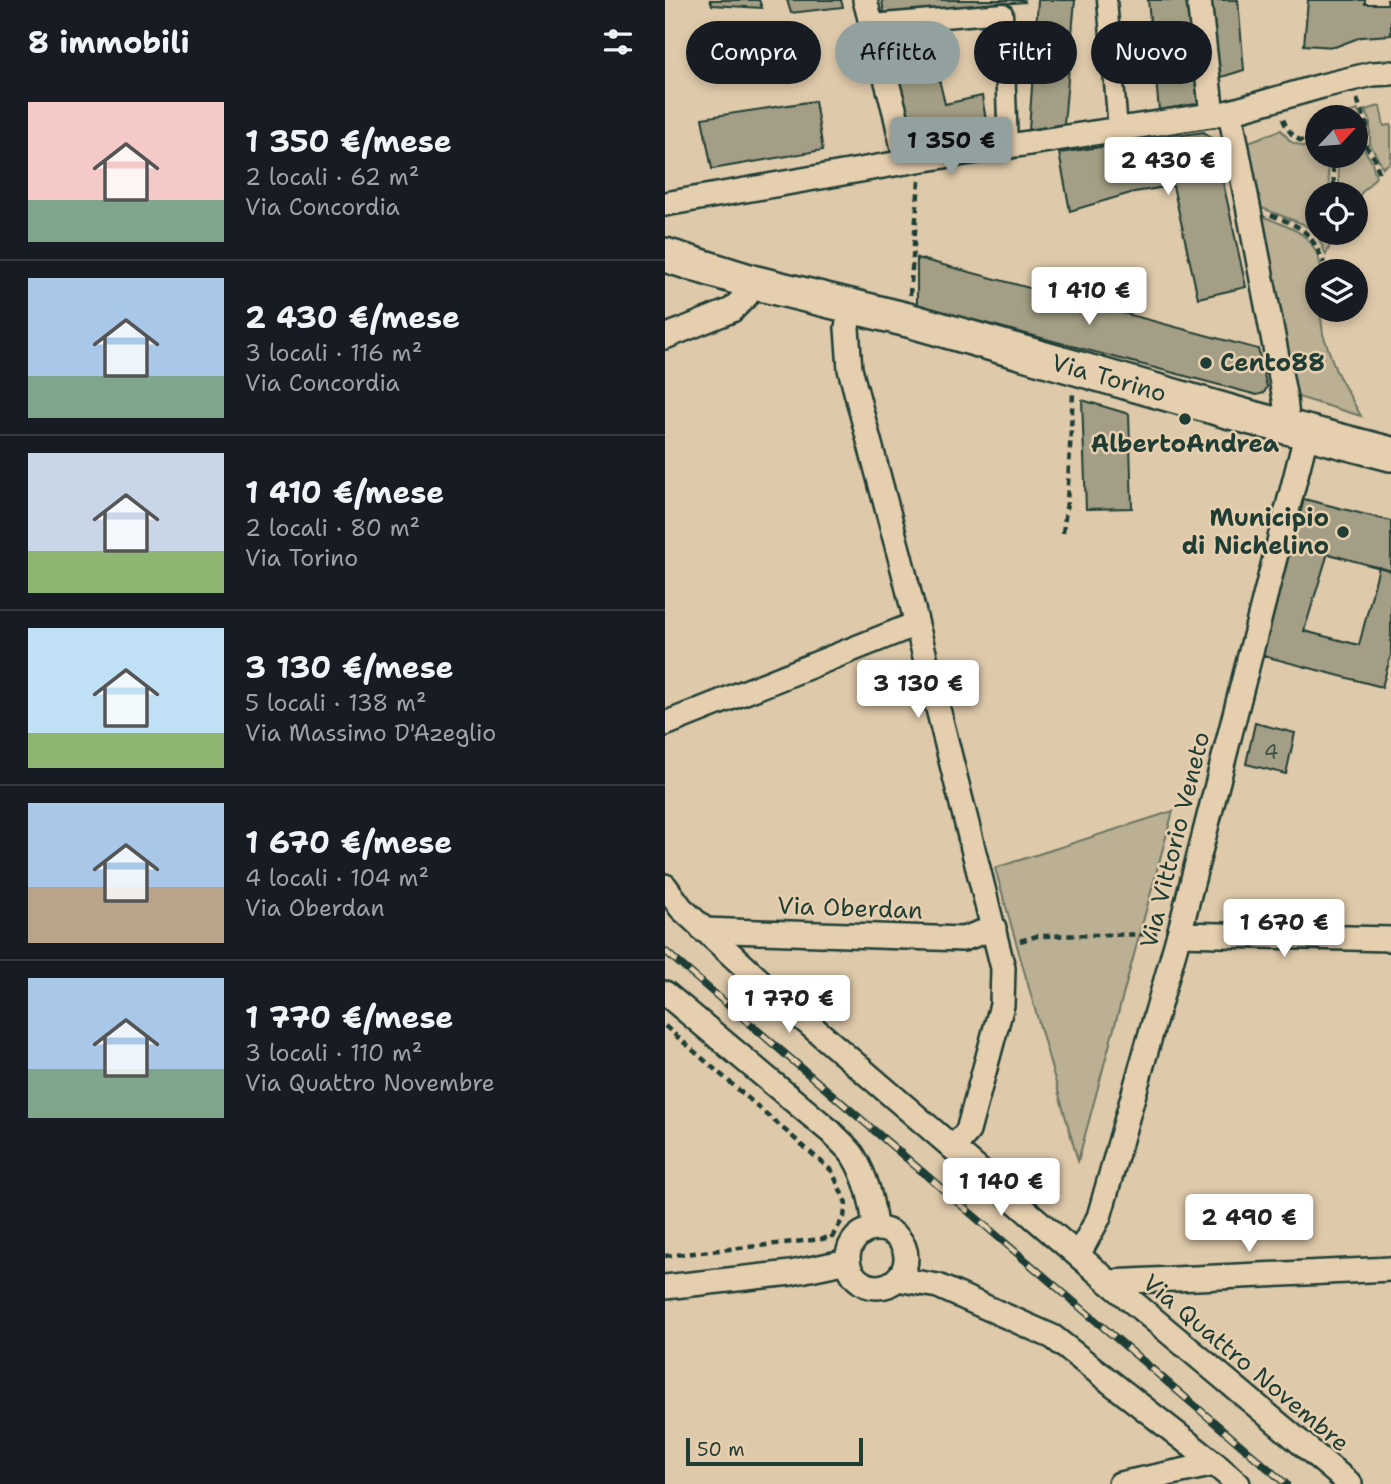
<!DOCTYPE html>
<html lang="it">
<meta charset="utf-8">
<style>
:root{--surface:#171b24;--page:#20242c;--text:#f1f3f6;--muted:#9ea1a6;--line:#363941;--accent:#92a19f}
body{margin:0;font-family:"Shantell Sans",sans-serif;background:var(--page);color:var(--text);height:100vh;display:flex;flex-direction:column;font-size:26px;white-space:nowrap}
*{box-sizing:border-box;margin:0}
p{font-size:23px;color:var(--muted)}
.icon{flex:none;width:38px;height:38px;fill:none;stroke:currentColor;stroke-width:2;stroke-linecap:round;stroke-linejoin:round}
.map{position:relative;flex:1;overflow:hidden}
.drawer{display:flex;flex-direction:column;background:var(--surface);width:665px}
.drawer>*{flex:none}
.banner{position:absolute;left:21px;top:21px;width:598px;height:63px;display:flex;gap:14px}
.needle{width:46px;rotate:64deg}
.tools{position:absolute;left:640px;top:105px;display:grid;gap:14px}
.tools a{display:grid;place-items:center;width:63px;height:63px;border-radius:50%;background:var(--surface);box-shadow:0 4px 10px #0003;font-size:35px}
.scale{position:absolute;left:21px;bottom:18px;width:177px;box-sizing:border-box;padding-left:7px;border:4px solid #1f3d34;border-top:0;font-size:19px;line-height:24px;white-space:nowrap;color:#1f3d34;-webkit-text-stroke:5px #e6cfaf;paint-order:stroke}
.price{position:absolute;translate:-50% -60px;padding:0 16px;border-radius:7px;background:#fff;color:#222;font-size:23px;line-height:46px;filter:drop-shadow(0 2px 4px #0008)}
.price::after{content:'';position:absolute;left:50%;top:42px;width:21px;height:16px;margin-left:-10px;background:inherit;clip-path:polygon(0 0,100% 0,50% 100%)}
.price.current{background:var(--accent);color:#111}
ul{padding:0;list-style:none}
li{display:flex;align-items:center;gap:21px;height:175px;padding:0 28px}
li+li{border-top:2px solid var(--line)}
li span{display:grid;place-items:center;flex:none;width:196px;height:140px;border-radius:0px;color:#555}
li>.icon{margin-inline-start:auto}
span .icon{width:84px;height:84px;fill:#fffc;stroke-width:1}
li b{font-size:30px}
h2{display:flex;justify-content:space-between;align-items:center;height:84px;padding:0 28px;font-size:30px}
.pill{padding:0 24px;border-radius:32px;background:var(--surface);box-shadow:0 4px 10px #0003;font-size:24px;line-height:63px}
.pill.current{background:var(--accent);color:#111}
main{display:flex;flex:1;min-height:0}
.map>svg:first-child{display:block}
.green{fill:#bbaf94;stroke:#6d7664;stroke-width:2}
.building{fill:#a39e85;stroke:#1f3d34;stroke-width:2}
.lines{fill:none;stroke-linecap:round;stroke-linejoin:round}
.pedestrian-casing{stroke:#1f3d34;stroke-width:23}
.minor-casing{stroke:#1f3d34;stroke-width:28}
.secondary-casing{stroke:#1f3d34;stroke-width:38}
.path{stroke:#1f3d34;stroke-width:4.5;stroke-dasharray:7 5;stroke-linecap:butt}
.pedestrian{stroke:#e6cfaf;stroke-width:18}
.minor{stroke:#e6cfaf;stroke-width:23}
.secondary{stroke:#e6cfaf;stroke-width:33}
.rail-casing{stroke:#1f3d34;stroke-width:8}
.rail{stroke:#e6cfaf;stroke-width:5;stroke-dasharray:16;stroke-linecap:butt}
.poi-dot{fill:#1f3d34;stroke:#e6cfaf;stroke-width:2.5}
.labels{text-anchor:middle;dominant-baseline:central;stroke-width:5;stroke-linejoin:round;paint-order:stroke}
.number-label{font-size:21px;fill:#405548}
.poi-label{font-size:24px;font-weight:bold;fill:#1f3d34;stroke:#e6cfaf;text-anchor:start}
.street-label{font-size:24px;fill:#1f3d34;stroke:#e6cfaf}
</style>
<main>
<section class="drawer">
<h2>8 immobili<svg class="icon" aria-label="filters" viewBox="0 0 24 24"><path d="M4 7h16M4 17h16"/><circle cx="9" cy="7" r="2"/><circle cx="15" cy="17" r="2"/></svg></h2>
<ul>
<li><span style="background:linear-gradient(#f6c9c9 70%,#7fa58c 0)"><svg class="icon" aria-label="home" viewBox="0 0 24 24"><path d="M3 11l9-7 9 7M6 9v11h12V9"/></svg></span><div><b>1 350 €/mese</b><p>2 locali · 62 m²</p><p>Via Concordia</p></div></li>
<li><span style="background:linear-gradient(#a9c7e8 70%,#7fa58c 0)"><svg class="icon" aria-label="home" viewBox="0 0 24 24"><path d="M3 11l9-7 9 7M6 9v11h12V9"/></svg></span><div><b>2 430 €/mese</b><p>3 locali · 116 m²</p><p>Via Concordia</p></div></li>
<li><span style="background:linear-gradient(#c9d6e8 70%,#8fb573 0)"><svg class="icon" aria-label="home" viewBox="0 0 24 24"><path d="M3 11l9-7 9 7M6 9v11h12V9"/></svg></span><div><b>1 410 €/mese</b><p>2 locali · 80 m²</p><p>Via Torino</p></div></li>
<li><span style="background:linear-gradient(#bfe0f5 75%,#8fb573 0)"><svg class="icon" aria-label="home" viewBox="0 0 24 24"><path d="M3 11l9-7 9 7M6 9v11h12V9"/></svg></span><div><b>3 130 €/mese</b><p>5 locali · 138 m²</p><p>Via Massimo D'Azeglio</p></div></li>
<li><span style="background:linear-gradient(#a9c7e8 60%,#b9a48a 0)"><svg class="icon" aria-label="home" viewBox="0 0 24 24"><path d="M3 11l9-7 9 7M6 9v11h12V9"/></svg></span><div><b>1 670 €/mese</b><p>4 locali · 104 m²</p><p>Via Oberdan</p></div></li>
<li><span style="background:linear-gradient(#a9c7e8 65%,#7fa58c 0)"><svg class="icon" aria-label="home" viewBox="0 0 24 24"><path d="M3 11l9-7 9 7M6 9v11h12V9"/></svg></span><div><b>1 770 €/mese</b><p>3 locali · 110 m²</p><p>Via Quattro Novembre</p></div></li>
</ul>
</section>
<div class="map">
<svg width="726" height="1484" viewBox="0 0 726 1484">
<rect width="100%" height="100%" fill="#dec9aa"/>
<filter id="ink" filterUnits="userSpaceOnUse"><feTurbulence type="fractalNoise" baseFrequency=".0143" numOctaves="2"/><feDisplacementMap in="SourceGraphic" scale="14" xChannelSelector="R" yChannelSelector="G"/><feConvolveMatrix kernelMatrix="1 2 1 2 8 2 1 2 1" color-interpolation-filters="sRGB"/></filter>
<g filter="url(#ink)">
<g class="green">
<path d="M715 106 719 126 726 125V162L718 168 705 144V120L700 110Z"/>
<path d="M693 110 697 122 696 138 699 149 707 162 711 177 691 199V194H674C674 181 675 167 667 156H691V117H669Z"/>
<path d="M616 130 626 142 653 152V156H657L662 161 665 194H653V233H670L661 255 652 234 638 224 592 206 578 144Z"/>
<path d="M592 213C626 231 648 227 657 271H653V310H655L658 334 671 371 696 416 633 397Z"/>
<path d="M508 811 413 1161 330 868Z"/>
</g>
<g class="building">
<path d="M45 0H94L97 8 47 5Z"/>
<path d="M122 0H176L178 7 126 13Z"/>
<path d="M217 0H359L360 2 219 13Z"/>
<path d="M373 0H410L399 124 364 130Z"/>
<path d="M483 0H528L538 103 494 110Z"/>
<path d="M540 0H573L579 70 547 80Z"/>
<path d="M643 0H700V4H723L722 0H726V35L696 37 670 47 639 45Z"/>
<path d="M271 67 280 104 317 96 324 139 245 154 226 76Z"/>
<path d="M150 101 158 150 47 169 37 118Z"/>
<path d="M539 132 549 141 581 287 533 298 508 186 469 192 405 211 394 153Z"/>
<path d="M252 258 593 349 602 387 599 393 592 395 252 305Z"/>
<path d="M417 400 464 414 467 508 421 509Z"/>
<path d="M639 499 726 521V571L627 544Z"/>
<path d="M627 544 663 553 639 631 694 645 714 567 726 571V655L717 687 595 655Z"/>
<path d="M590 723 630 733 621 774 581 764Z"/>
</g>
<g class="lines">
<defs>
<g id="pedestrian">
<path d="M442 0 453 129"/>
<path d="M207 24 338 13 343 146"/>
</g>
<g id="minor">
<path d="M200 0 230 112 241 162"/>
<path d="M534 0 547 115"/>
<path d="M565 112 620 399 623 427"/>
<path d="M0 204 241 162 565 112 657 86 707 74 726 73"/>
<path d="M186 305 182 328 185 369 235 557 338 968 337 1005 303 1131 288 1148"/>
<path d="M0 337 67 310 82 295 87 282"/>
<path d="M0 724 251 624"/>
<path d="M0 886 16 908 109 994 444 1282 685 1484"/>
<path d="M38 930 298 939 329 928"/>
<path d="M514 934 726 939"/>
<path d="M0 993 166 1132C173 1140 184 1148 189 1157 202 1179 208 1204 210 1229"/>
<circle cx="212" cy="1258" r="29"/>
<path d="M413 1255 434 1217 514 934 642 432"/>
<path d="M232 1279 273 1286 388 1337 550 1464 573 1484"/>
<path d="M444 1282 726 1269"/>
<path d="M0 1287 126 1273 183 1261"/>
<path d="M455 1484 550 1464"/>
</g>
<path id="secondary" d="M0 255 87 282 243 320 583 417 726 454"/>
</defs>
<use href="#pedestrian" class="pedestrian-casing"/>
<use href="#minor" class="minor-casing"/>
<use href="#secondary" class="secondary-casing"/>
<g class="path">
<path d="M692 99 702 125 699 139 701 146 710 159 714 173"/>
<path d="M618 119C625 138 636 141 653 149"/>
<path d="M662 156 667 162 670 194"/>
<path d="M606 215C639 228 644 230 659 263"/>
<path d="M245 295 254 181"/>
<path d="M398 533 402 502 408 393"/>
<path d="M355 941 372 936 492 934"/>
<path d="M0 1026 167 1171 181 1203 179 1217 164 1242"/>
<path d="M0 1256 157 1239 169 1236"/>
</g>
<use href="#pedestrian" class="pedestrian"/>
<use href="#minor" class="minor"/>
<use href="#secondary" class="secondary"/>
<defs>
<path id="rail" d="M0 951 621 1484"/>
</defs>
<use href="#rail" class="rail-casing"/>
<use href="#rail" class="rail"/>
</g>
</g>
<g class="poi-dot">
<circle cx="541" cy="363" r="7"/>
<circle cx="520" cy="419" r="7"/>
<circle cx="678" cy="532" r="7"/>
</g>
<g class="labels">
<g class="number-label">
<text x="606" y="752">4</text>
</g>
<g class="poi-label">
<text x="555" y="363">Cento88</text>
<text x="520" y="444" text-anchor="middle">AlbertoAndrea</text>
<text x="664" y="518" text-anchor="end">Municipio<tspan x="664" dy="28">di Nichelino</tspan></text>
</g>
<g class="street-label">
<text transform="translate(444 378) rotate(16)">Via Torino</text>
<text transform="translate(510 840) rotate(-76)">Via Vittorio Veneto</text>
<text transform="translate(185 908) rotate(2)">Via Oberdan</text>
<text transform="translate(581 1363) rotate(40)">Via Quattro Novembre</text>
</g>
</g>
</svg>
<div class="tools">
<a><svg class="needle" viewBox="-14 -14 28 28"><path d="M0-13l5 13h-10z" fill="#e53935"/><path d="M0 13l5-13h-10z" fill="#9ea1a6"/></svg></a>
<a><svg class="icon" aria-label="locate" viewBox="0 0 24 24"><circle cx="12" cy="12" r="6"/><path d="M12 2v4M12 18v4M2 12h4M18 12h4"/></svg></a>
<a><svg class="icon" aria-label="layers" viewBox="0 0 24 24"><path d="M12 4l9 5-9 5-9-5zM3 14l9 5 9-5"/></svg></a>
</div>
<div class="scale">50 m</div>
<b class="price current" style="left:286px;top:177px">1 350 €</b>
<b class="price" style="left:503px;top:197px">2 430 €</b>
<b class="price" style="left:424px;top:327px">1 410 €</b>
<b class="price" style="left:253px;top:720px">3 130 €</b>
<b class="price" style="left:619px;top:959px">1 670 €</b>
<b class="price" style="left:124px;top:1035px">1 770 €</b>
<b class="price" style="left:336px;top:1218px">1 140 €</b>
<b class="price" style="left:584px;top:1254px">2 490 €</b>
<div class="banner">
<a class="pill">Compra</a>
<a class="pill current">Affitta</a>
<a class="pill">Filtri</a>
<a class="pill">Nuovo</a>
</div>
</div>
</main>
